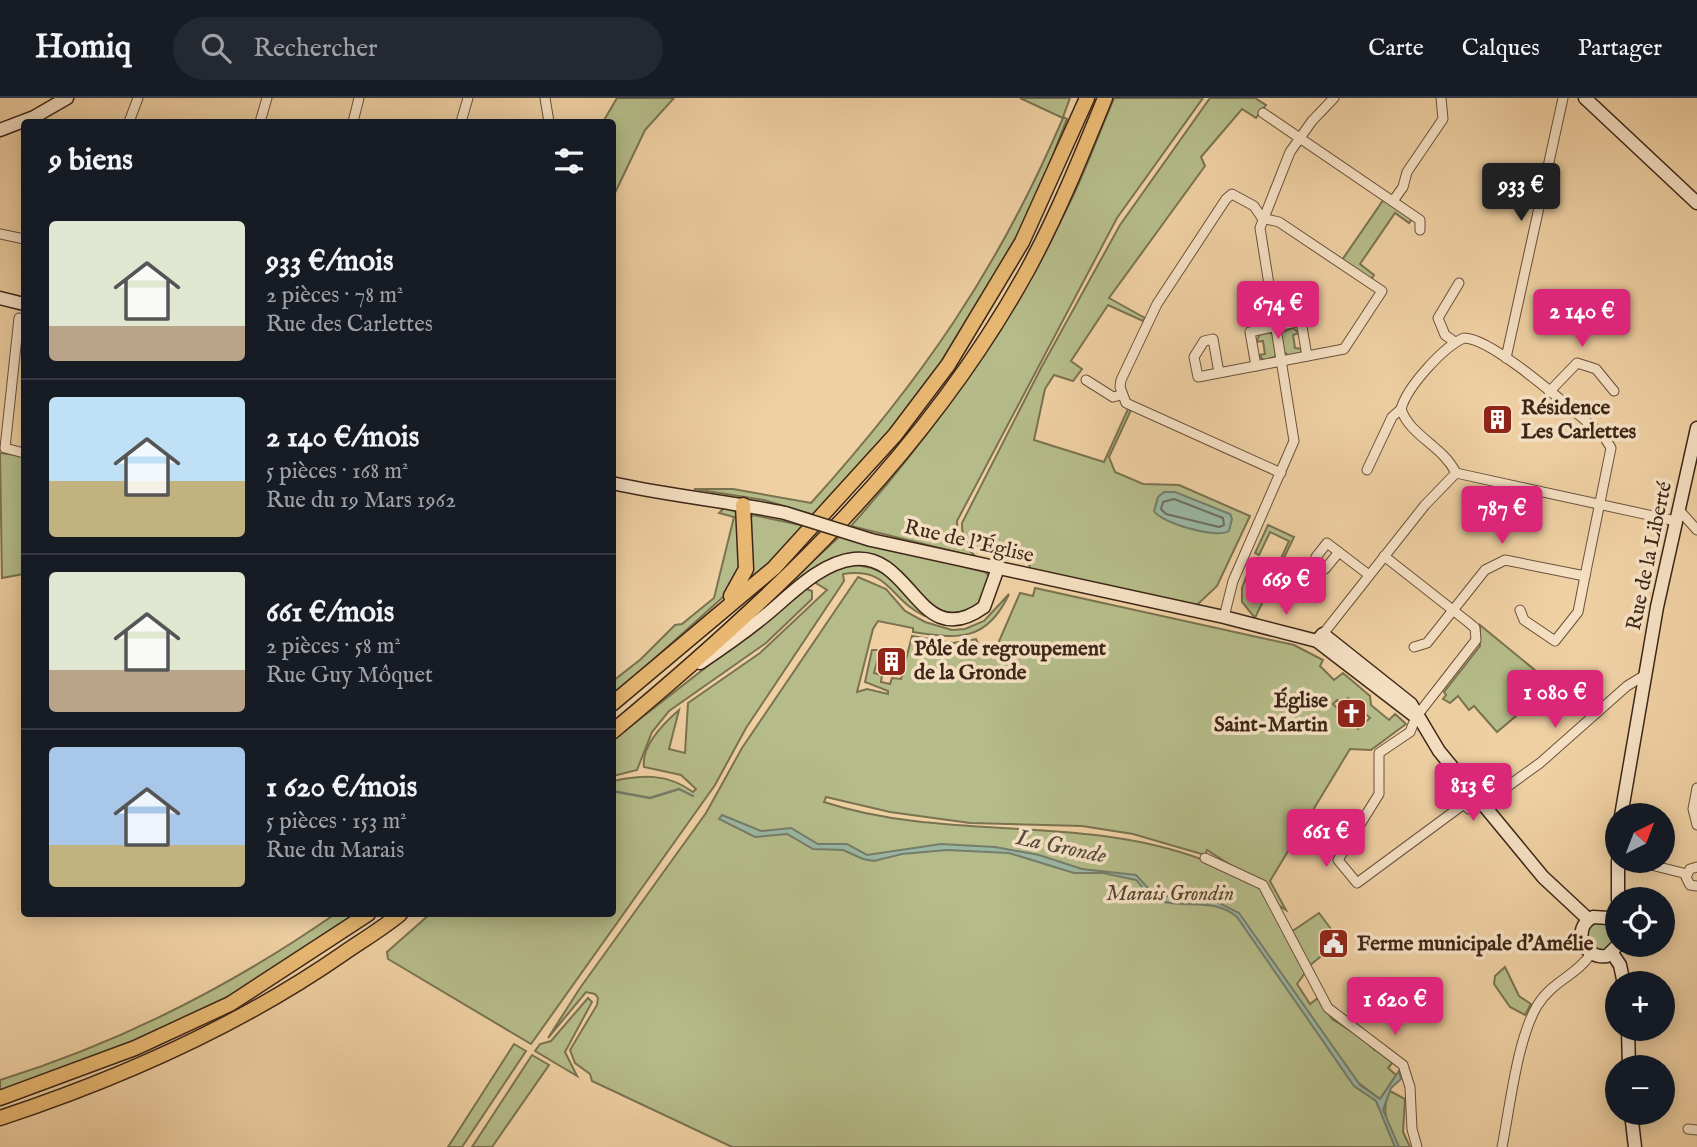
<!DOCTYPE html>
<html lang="fr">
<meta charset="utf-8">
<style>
:root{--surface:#171b24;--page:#242831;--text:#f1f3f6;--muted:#9ea1a6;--line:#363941;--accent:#db2777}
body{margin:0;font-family:"IM FELL English",serif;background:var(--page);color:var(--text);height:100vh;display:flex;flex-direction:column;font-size:26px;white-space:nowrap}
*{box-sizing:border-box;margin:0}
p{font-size:23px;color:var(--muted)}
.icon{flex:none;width:38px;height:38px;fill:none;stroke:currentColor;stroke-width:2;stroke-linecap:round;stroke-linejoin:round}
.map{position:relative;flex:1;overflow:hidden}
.side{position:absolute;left:21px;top:21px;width:595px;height:798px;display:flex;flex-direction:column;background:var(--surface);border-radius:7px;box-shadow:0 4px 18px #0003}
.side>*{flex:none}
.needle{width:46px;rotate:42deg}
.controls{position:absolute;left:1605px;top:705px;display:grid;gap:14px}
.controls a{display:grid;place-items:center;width:70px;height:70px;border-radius:50%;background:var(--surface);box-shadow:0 4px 18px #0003;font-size:35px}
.price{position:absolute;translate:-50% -60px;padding:0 16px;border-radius:7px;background:var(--accent);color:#fff;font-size:23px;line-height:46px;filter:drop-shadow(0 2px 4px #0008)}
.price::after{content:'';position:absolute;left:50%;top:42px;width:21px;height:16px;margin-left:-10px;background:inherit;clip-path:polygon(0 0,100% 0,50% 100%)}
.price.current{background:#222;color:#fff}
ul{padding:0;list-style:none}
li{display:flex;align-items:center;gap:21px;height:175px;padding:0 28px}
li+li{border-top:2px solid var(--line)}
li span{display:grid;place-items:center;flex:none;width:196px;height:140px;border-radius:7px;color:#555}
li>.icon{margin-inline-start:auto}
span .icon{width:84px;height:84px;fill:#fffc;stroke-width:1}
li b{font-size:30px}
h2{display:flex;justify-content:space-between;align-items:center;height:84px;padding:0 28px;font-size:30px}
header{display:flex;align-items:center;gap:42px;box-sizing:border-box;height:98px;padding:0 35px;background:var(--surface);border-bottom:2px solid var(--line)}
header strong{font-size:33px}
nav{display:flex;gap:38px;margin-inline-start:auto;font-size:24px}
.search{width:490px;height:63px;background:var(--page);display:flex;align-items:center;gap:18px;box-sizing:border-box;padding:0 24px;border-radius:38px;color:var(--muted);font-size:26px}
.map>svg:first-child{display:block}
.green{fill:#b5bc89;stroke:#7a7250;stroke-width:2;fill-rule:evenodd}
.water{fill:#9ab7a3;stroke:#757d6b;stroke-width:2}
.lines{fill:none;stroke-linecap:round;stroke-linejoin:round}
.shore{stroke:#6c6f5e;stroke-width:2}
.stream{stroke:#757d6b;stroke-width:2.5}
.street-casing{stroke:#6a513b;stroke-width:11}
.secondary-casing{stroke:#3e2718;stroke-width:15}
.primary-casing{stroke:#3e2718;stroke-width:17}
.street{stroke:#f5e0c3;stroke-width:9}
.secondary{stroke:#f5e0c3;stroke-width:12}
.primary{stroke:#e8b872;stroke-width:14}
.secondary-bridge-casing{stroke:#3e2718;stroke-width:15;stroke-linecap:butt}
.secondary-bridge{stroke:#f5e0c3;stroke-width:12}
.labels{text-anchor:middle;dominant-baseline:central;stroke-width:7;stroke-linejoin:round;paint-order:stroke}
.poi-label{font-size:21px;font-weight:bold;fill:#3e2718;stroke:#f5e0c3;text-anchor:start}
.street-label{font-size:21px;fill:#3e2718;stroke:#f5e0c3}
.park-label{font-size:21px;font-style:italic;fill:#56452f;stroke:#f5e0c3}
.water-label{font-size:23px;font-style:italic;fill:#554b3b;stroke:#f5e0c3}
</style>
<header>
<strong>Homiq</strong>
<div class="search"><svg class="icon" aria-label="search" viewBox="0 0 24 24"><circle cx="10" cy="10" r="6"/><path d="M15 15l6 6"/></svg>Rechercher</div>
<nav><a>Carte</a><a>Calques</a><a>Partager</a></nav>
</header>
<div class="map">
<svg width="1697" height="1049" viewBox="0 0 1697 1049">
<rect width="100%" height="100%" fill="#efd0a3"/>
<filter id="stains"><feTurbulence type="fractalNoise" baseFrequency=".00286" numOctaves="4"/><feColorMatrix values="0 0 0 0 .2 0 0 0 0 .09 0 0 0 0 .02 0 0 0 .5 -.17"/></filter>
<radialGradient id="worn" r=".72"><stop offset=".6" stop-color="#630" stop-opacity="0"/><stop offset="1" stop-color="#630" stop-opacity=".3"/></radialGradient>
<g class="green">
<path d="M617 0H674L645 32 613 99 612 24H603Z"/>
<path d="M1020 0H1070L1063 19 1067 21C1053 55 1041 93 1025 126 973 234 897 328 818 418L764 402 694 391H733L811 405C921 283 998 172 1063 20Z"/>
<path d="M1114 0H1203L1117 120 957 423 958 441 976 459 851 428C940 328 1015 219 1073 98 1088 66 1100 33 1114 0Z"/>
<path d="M1210 0H1255L1266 7 1256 20 1242 11 1201 59 1205 68 1109 200 1145 220 1143 223 1108 207 1071 263 1082 271 1073 283 1054 277 1045 291 1034 342 1104 364 1128 311 1131 312 1109 359 1115 374 1143 386 1179 387 1250 418 1217 488 1197 507 1030 471 1029 464C1004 459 960 459 962 425L1041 270 1120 127Z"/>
<path d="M1384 101 1412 121 1409 125 1395 115 1360 166 1374 177 1371 182 1342 162Z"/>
<path d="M1293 230 1299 235 1293 237 1295 250 1303 251 1300 256 1289 258 1284 254 1281 235Z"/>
<path d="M1268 234 1273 236 1276 258 1264 263 1259 257 1265 256 1263 243 1256 244 1260 236Z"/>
<path d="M0 355 24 358V476L2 480Z"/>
<path d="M724 410 737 414 743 464 732 491 613 598V583L641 561 675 527 682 526 714 500 734 419 719 415Z"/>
<path d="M753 417 805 428 761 474 744 486 750 420Z"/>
<path d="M1268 427 1294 439 1255 520 1242 504V490L1250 469 1273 478 1289 443 1270 434 1259 457 1255 455Z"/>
<path d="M840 438 985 474 989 478C985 495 982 510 963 514 927 521 920 485 895 469 885 462 868 455 855 455 821 455 779 502 753 523L750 521Z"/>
<path d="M849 466C889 469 900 488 926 515L925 518C889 502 891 469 843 476L844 483 746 630 715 687 531 946 388 861 387 854 430 816H612L613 683C643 677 667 675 693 694L696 691 681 677 644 669C641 648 664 625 679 612L669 651 685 655 688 605 760 555 827 492 816 485 817 482 827 474Z"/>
<path d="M858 479 886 491 905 513 925 524 952 532 965 531 984 523 1009 496C987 544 958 541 913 534V530L878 523 873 531 857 594 867 591 888 596V593L865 584 872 552H880L874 575 882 577 881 584 890 586 892 580 901 581 912 538 953 545 976 541 979 548H997L1020 495 1033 498 1035 490 1294 547 1323 562 1320 568 1334 582 1343 575 1370 598 1371 607 1389 622 1395 616 1406 626 1371 652 1350 651 1270 783 1286 812 1278 807 1269 792 1207 752 1205 757 1133 736 1082 728 970 725 890 714 826 699 824 704C952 746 1093 713 1218 768 1230 774 1246 778 1257 786 1268 794 1297 858 1305 875L1297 886 1310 906 1318 900 1332 921 1372 946 1371 948 1375 952 1377 950 1393 964 1388 970 1396 977 1380 1001 1357 984V990L1376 1002 1395 1049H732L592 983 590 976 575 965 570 952 597 907 598 900 595 896 586 894 548 940 580 890 706 715 742 650ZM1348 600 1370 620 1358 631 1333 606 1337 602 1341 605Z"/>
<path d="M806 491 812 493V501L766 545 669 613 652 634 637 672 613 678V642Z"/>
<path d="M1480 527 1553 587 1497 634 1474 608 1469 612 1458 598 1450 605 1443 601 1446 597 1444 594 1480 548Z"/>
<path d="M1319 815 1340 843 1309 868 1291 834Z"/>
<path d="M335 816H358L244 891 201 913 127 949 0 994V982C119 945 233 887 335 816Z"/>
<circle cx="1601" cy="838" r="15"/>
<path d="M1505 869 1519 898 1531 906 1525 917 1510 909 1494 886 1495 878Z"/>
<path d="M588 900 592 904 565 954 577 978 535 953 540 946 551 943Z"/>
<path d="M514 946 526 953 462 1049H448Z"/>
<path d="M532 957 549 967 492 1049H472Z"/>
<path d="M1390 993 1405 1001 1403 1034 1410 1049H1399C1389 1030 1379 1014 1390 993Z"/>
</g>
<g class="water">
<path d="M1164 394H1175L1230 416 1232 421 1229 433C1217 441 1161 425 1154 413L1158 399Z"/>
<path d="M722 717 761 733 791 730 818 746H847L867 757 941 746 995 749 1039 757 1082 771 1136 777 1149 791 1164 798 1211 801 1239 815 1360 987 1380 1001 1399 973 1401 981 1391 990 1383 1012 1399 1049H1395L1376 1003 1354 988 1237 819C1212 797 1179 814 1151 799 1144 795 1142 787 1136 782L1103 775H1074L1009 755 947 752 902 756 874 763 863 761 843 752 813 751 787 736 755 739 719 721Z"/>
</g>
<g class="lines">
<path class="shore" d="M1174 401 1223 420 1224 427 1219 429 1166 416 1161 411 1163 404Z"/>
<path class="stream" d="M612 693 650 700 679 691 693 698"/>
<defs>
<g id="street">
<path d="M545 0 549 24"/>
<path d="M1263 15 1420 122V132"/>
<path d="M129 24 138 0"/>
<path d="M260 24 267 0"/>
<path d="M353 24 359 0"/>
<path d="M461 24 468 0"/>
<path d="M1393 103 1403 89 1407 74 1443 21 1441 0"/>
<path d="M0 136 24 141"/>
<path d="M19 220 5 350 24 355"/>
<path d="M1455 244 1445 237 1438 220 1459 185"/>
<path d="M1506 260 1563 0"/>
<path d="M1256 268 1250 234 1301 223 1307 258"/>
<path d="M1219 275 1213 241 1204 243 1194 259 1198 279C1247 270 1295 260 1344 251L1382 193 1279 124 1262 120 1254 108 1232 96 1226 101 1157 206 1121 282 1120 289 1126 305 1281 375"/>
<path d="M1086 282 1113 299 1121 297"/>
<path d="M1549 294 1577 265 1596 271 1614 293"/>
<path d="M1367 372 1392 319 1401 311"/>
<path d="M1679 412 1697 432"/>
<path d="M1339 454 1325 471 1316 469V459L1327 445 1369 477"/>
<path d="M1384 458 1468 524 1475 530 1476 542 1416 619 1410 634 1379 655V696L1338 762 1357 785 1464 706 1469 711 1479 709 1540 665 1627 588 1645 577"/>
<path d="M1520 512 1524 522 1555 543 1578 514 1585 478"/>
<path d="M1224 519 1233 483 1294 343 1260 130 1290 54 1312 23 1334 0"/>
<path d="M1323 536 1425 407 1456 375 1676 423"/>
<path d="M1414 549 1427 545 1485 472 1505 462 1585 478 1611 350 1603 337C1576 316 1494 240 1464 240 1443 249 1407 289 1401 311 1410 338 1442 347 1456 375"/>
<path d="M1697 690 1693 711 1697 727"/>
<path d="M1205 760 1263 787 1328 910 1403 967 1410 989 1412 1031 1417 1049"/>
<path d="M1635 763 1687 776"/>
<path d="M1697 769 1690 771 1686 779 1690 787 1697 788"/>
<path d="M1688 1031 1697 1032"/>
<path d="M1502 1049C1510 1009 1517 942 1537 908 1552 883 1577 877 1590 857"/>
</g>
<g id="secondary">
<path d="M1585 0 1697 105"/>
<path d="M0 32 34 19 67 0"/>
<path d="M0 200 24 206"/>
<path d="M612 385C670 398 728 403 785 415"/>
<path d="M871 442 1224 519 1317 543 1416 619"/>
<path d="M1317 543 1323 536 1411 606 1439 653 1543 779 1588 821"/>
<path d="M700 565C721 551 741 537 761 521 788 500 818 465 854 461 912 454 919 556 984 509L998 470"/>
<path d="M1621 718 1657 509 1697 330"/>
<path d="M1618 802V763"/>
<path d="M1617 828 1609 820 1593 819C1571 830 1583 862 1607 858L1618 847"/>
<path d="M1612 855 1620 867 1624 886"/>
<path d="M1628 931 1629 970"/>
<path d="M1631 1015 1635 1049"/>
</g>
<g id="primary">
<path d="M731 498 746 471 743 407"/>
<path d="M612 606 774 470 895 337 948 267 1022 144 1087 0"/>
<path d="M612 634C773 500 925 358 1027 173 1057 118 1081 59 1105 0"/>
<path d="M0 1000 135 950 230 906 368 816"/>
<path d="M0 1020C121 980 239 928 344 855 363 842 383 830 400 816"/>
</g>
</defs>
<use href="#street" class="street-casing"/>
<use href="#secondary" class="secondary-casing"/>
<use href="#primary" class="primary-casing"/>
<use href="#street" class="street"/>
<use href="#secondary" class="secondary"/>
<use href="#primary" class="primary"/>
<defs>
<path id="secondary-bridge" d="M785 415 871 442"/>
</defs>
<use href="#secondary-bridge" class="secondary-bridge-casing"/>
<use href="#secondary-bridge" class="secondary-bridge"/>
</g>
<defs>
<symbol id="building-square" viewBox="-11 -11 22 22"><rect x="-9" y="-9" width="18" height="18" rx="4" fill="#8f2418" stroke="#f5e0c3"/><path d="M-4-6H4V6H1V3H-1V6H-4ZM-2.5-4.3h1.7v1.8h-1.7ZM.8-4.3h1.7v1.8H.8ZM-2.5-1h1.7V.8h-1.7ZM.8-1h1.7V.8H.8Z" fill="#fff"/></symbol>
<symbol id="church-square" viewBox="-11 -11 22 22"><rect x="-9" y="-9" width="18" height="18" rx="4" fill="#8f2418" stroke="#f5e0c3"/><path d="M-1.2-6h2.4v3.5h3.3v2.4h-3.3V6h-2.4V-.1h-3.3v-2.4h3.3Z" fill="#fff"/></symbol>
<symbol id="civic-square" viewBox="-11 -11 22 22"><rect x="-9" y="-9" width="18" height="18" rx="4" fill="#8f2418" stroke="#f5e0c3"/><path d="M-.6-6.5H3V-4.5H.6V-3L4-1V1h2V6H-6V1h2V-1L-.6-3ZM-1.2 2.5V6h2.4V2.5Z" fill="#fff"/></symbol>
</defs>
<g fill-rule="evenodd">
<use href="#building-square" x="1480" y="304" width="35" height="35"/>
<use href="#building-square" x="874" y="546" width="35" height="35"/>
<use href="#church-square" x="1334" y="598" width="35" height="35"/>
<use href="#civic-square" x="1316" y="828" width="35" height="35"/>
</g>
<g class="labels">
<g class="poi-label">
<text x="1521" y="310">Résidence<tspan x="1521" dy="24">Les Carlettes</tspan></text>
<text x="914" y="551">Pôle de regroupement<tspan x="914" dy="24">de la Gronde</tspan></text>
<text x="1328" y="603" text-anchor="end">Église<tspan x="1328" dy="24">Saint-Martin</tspan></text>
<text x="1357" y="846">Ferme municipale d'Amélie</text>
</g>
<g class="street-label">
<text transform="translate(969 444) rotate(13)">Rue de l'Église</text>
<text transform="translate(1650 458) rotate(-78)">Rue de la Liberté</text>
</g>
<g class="park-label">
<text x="1170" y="796">Marais Grondin</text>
</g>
<g class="water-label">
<text transform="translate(1061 749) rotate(12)">La Gronde</text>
</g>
</g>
<rect width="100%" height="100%" filter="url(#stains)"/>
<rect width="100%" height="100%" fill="url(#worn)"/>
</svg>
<div class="controls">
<a><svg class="needle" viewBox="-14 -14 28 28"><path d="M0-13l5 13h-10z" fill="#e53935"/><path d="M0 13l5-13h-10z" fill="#9ea1a6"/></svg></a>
<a><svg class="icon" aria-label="locate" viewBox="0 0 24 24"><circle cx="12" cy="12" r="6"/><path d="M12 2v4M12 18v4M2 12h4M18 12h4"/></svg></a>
<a>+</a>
<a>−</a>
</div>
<b class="price current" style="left:1521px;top:125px">933 €</b>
<b class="price" style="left:1278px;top:243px">674 €</b>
<b class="price" style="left:1582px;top:251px">2 140 €</b>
<b class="price" style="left:1502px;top:448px">787 €</b>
<b class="price" style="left:1286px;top:519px">669 €</b>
<b class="price" style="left:1555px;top:632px">1 080 €</b>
<b class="price" style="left:1473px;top:725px">813 €</b>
<b class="price" style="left:1326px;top:771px">661 €</b>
<b class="price" style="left:1395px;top:939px">1 620 €</b>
<section class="side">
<h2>9 biens<svg class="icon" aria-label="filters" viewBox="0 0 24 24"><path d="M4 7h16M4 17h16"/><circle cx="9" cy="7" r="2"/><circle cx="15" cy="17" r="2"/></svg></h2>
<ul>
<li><span style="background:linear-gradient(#dfe7d0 75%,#b9a48a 0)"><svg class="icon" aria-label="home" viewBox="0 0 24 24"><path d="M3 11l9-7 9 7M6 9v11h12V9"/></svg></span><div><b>933 €/mois</b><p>2 pièces · 78 m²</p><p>Rue des Carlettes</p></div></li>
<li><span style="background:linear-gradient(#bfe0f5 60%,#c2b280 0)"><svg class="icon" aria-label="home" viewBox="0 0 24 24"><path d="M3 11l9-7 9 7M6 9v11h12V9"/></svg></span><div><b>2 140 €/mois</b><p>5 pièces · 168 m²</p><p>Rue du 19 Mars 1962</p></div></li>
<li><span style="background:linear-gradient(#dfe7d0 70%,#b9a48a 0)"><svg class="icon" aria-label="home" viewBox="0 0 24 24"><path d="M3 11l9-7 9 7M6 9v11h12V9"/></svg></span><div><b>661 €/mois</b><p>2 pièces · 58 m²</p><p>Rue Guy Môquet</p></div></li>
<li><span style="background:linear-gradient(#a9c7e8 70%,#c2b280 0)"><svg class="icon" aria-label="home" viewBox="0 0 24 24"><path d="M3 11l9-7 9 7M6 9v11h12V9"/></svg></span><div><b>1 620 €/mois</b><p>5 pièces · 153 m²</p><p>Rue du Marais</p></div></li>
</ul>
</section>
</div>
